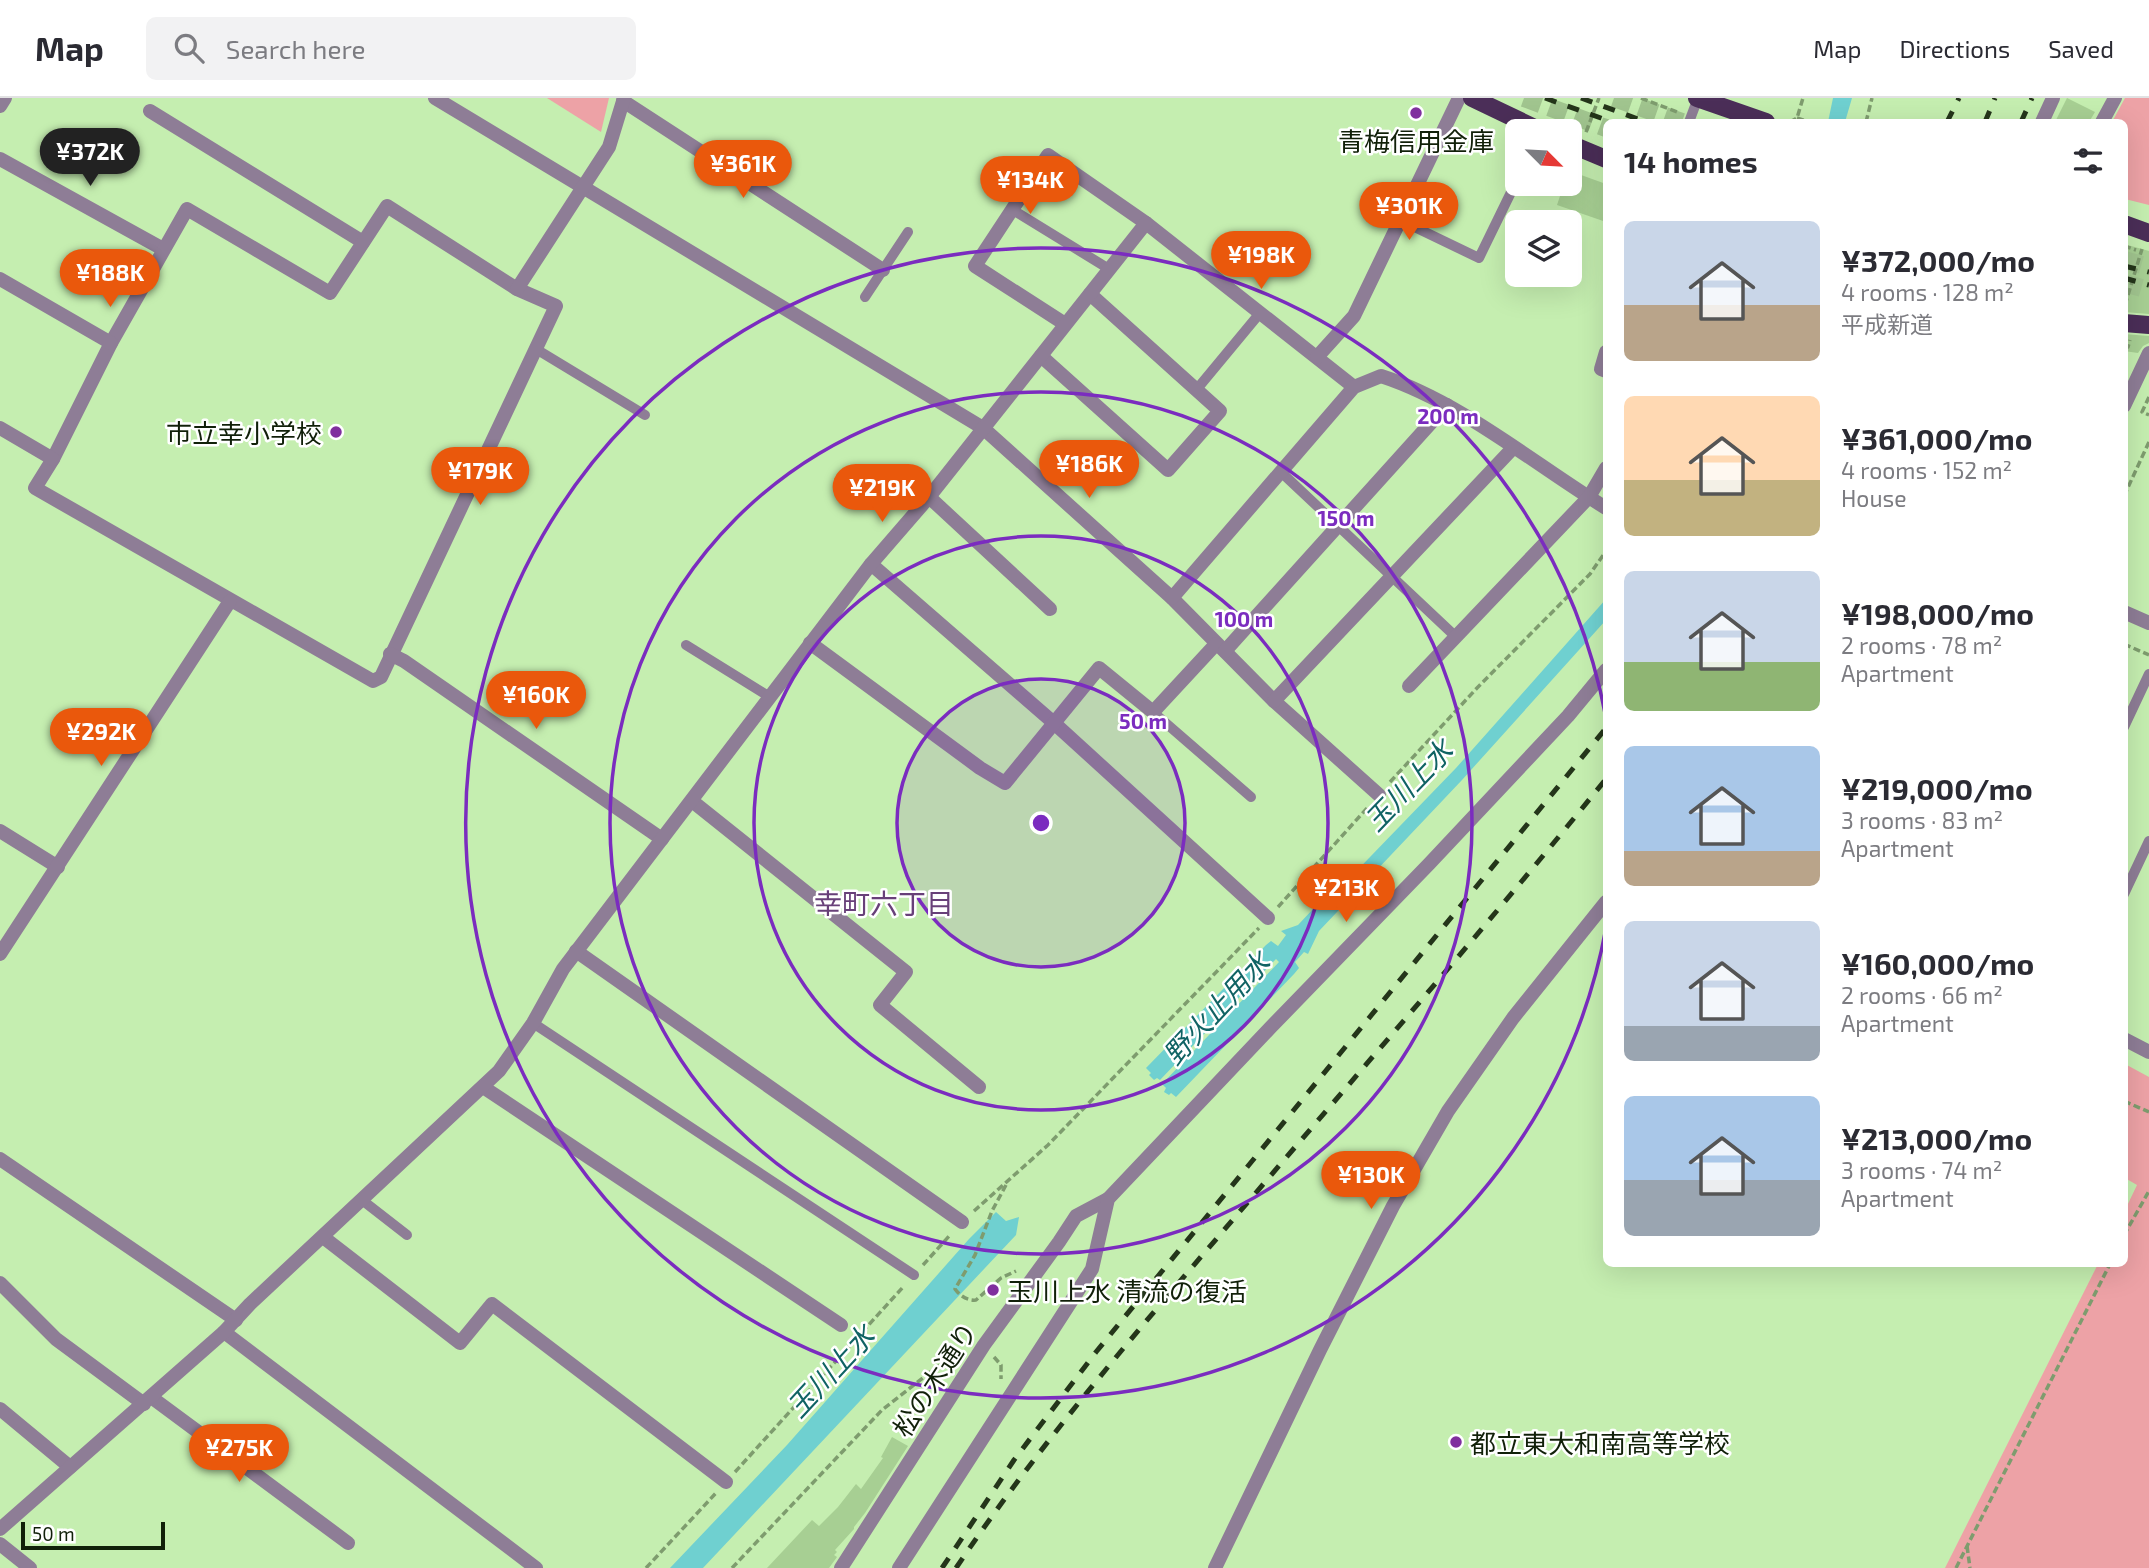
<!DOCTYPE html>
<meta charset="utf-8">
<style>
:root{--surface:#fff;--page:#f2f2f3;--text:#2b2b33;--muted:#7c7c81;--line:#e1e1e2;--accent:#ea580c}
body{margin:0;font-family:"Exo 2","Noto Sans JP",sans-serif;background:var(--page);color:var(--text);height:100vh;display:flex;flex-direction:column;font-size:26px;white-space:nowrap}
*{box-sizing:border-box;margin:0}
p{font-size:23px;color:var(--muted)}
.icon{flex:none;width:38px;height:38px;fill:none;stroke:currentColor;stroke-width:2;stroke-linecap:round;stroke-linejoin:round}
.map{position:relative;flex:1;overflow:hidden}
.drawer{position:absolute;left:1603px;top:21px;width:525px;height:1148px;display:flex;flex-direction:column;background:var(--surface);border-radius:10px;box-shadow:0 7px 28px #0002}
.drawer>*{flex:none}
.needle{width:46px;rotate:114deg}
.tools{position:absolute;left:1505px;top:21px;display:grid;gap:14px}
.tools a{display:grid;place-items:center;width:77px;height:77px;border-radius:10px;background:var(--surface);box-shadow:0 7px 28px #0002;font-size:35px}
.scale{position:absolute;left:21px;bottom:18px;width:144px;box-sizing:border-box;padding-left:7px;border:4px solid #112009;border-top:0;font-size:19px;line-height:24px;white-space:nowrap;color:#112009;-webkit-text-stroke:5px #fff;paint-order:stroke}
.price{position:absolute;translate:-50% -60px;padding:0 16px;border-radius:24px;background:var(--accent);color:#fff;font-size:23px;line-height:46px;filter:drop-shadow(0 2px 4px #0008)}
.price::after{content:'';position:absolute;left:50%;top:42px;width:21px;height:16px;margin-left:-10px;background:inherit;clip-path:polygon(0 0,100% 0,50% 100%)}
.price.selected{background:#222;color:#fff}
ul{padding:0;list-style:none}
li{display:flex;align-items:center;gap:21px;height:175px;padding:0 21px}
li span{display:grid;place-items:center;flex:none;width:196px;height:140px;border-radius:10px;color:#555}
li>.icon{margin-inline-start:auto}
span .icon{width:84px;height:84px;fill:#fffc;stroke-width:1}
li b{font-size:30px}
h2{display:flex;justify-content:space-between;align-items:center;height:84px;padding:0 21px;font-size:30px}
header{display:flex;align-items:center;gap:42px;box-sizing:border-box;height:98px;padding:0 35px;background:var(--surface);border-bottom:2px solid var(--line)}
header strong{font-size:33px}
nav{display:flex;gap:38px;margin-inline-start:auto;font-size:24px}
.search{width:490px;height:63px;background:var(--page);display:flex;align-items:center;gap:18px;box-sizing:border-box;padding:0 24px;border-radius:10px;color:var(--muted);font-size:26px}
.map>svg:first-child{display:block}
.green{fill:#eda2a6}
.water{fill:#6fd0d0}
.building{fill:#a7cf93}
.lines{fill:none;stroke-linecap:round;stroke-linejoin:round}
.primary-tunnel{stroke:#a1c58f;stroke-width:18;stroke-dasharray:18 9;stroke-linecap:butt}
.path{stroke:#7e9c6e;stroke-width:3.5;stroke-dasharray:7 3.5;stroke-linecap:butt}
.service{stroke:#8e7d96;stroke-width:10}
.minor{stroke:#8e7d96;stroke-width:14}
.tertiary{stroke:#8e7d96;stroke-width:14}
.primary{stroke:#4b2e58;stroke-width:18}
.rail{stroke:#24351a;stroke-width:5;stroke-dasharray:12 12;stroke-linecap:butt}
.ring{fill:none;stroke:#7b2cbf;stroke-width:3.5}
.poi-dot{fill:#802f9e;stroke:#fff;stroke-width:2.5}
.labels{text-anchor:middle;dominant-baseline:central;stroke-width:5;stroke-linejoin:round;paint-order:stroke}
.poi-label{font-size:26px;fill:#112009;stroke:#fff;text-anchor:start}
.street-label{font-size:26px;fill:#112009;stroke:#fff}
.water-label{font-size:28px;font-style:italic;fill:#106364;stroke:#fff}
.neighbourhood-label{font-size:28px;fill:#684079;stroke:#fff}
.centre{fill:#7b2cbf;stroke:#fff;stroke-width:3.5}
.ring-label{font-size:21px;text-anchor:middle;font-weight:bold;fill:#7b2cbf;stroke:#fff;stroke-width:5;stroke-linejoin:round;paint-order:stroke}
</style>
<header>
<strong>Map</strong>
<div class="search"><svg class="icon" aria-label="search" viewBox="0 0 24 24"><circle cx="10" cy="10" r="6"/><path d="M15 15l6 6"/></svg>Search here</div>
<nav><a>Map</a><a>Directions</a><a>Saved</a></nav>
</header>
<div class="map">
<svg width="2149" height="1470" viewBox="0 0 2149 1470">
<rect width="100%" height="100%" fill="#c5eeb0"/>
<g class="green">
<path d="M547 0H609L601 34Z"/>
<path d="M2125 0H2149V107L2125 101 2124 24H2112Z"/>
<path d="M2125 966 2149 979V1470H1945L2098 1166H2124L2125 1112 2137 1087 2125 1080Z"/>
</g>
<g class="water">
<path d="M1833 0H1852L1845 24H1828Z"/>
<path d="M1606 501V522L1462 682 1319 833 1308 856 1304 854 1295 864 1299 870 1294 876 1176 999 1171 995 1169 997 1164 994 1166 990 1162 986 1279 864 1276 861 1160 982 1157 980 1154 982 1149 977 1151 975 1146 970 1266 847 1271 843 1278 848 1286 837 1281 833 1298 827 1314 810 1342 788 1456 670Z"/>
<path d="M996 1114 1006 1123 1019 1119 1016 1137 703 1470H670L787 1347 969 1141Z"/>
</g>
<g class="building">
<path d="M2067 0 2095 14 2089 24H2055Z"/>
<path d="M1570 73 1606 86V124L1557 107 1564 86H1570Z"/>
<path d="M2124 146 2149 153V216L2124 214Z"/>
<path d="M2124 236 2149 238V245L2143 248 2138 255 2124 253Z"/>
<path d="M892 1339 908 1348 865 1415 854 1429V1431L835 1452 837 1454 834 1457 837 1459 829 1470H767L812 1422 819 1428 838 1409 856 1386 861 1391 883 1360 881 1359Z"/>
</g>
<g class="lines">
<g class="primary-tunnel">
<path d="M1524 0 1606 30"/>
<path d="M1614 0 1682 24"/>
<path d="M2124 162 2149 169"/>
<path d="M2124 185 2149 192"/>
</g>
<g class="path">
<path d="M1641 0 1677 14"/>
<path d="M1797 20 1810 24"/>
<path d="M1790 24 1797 20 1803 0"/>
<path d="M1866 24 1872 0"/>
<path d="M1586 34 1599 0"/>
<path d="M2124 148 2136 152"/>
<path d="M2125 207 2142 151"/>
<path d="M2124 248 2128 249 2130 242"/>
<path d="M2149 299 2142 314 2149 317"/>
<path d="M2124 398 2149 344"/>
<path d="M2124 546 2149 557"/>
<path d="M1390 684 1477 590 1590 476 1606 453"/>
<path d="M1278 809 1369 708"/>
<path d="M2124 1003 2149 1014"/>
<path d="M1006 1087 992 1113 975 1157 955 1191C960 1198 968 1203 976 1202L1001 1180 1016 1173"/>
<path d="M974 1113 1048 1047 1259 830"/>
<path d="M2124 1137 2149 1093"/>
<path d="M923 1167 951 1136"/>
<path d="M994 1259 1001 1267V1281"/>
<path d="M735 1374 904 1188"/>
<path d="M1967 1448 1970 1470"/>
<path d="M646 1470 716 1395"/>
<path d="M732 1470 882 1312 947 1261 956 1260"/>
<path d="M1956 1470 2110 1166"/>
</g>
<g class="service">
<path d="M1689 24 1698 0"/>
<path d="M1013 112 1109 171"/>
<path d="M1400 122 1479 160 1517 82"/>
<path d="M865 199 908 134"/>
<path d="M536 251 645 317"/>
<path d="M1197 291 1260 215"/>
<path d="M1282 375 1455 538"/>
<path d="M686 547 770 599"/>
<path d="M1153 614 1251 699"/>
<path d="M2124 629 2149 576"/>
<path d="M2124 796 2149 743"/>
<path d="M533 925 914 1177"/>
<path d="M362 1102 407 1137"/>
</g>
<g class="minor">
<path d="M435 0 983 330 1172 500 1274 603 1379 697"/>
<path d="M623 3 883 172"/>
<path d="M150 13 363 144"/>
<path d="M2102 24 2115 0"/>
<path d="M0 61 163 151"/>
<path d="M387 108 517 191 556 208 381 579 373 583 35 390 53 361 111 245 187 111 330 195Z"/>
<path d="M0 181 111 245"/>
<path d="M517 191 609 49 624 0"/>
<path d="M1065 226 975 168 1048 57 1146 125 1354 289"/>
<path d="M1606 254 1601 271 1606 273"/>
<path d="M1041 258 1168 372 1220 313 1090 196"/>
<path d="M1317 259 1354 218 1459 0"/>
<path d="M0 330 53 361"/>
<path d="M929 399 1050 511"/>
<path d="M871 466 1054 625 1268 820"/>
<path d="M1172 500 1354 289 1381 278C1461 304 1534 366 1606 410"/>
<path d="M810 545 980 670 1005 685 1099 570 1153 614 1216 546"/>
<path d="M1225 553 1447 307"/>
<path d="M390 556 404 563 662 741"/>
<path d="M1409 588 1589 399 1606 370"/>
<path d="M1274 603 1513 350"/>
<path d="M692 703 906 874 880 907 979 989"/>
<path d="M0 733 58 769"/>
<path d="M576 853 962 1124"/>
<path d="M0 856 230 503"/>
<path d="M483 989 841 1227"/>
<path d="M0 1061 236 1222"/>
<path d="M323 1139 460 1245 492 1206 726 1384"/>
<path d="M0 1185 56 1241 144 1306"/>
<path d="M224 1234 536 1470"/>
<path d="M151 1299 348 1445"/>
<path d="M0 1311 70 1369"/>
<path d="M0 1431 224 1234 250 1206 499 973 533 925 563 871 871 466 929 399 1146 125"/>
<path d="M0 1446 30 1470"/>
<path d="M841 1470 984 1247 1059 1144 1076 1118 1108 1101"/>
<path d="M899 1470 1092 1171 1108 1101 1270 930 1429 766 1568 618 1606 572"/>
</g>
<g class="tertiary">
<path d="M0 8 5 0"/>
<path d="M2042 24 2053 0"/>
<path d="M2124 308 2149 255"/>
<path d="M2124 514 2149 525"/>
<path d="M2124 941 2149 954"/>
<path d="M1215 1470 1320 1252 1393 1108 1448 1013 1513 920 1606 804"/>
</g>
<g class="primary">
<path d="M1472 0 1541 33"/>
<path d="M1697 0 1766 24"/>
<path d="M1570 46 1606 61"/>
<path d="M2124 126 2149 135"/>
<path d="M2124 225 2149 227"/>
</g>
<g class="rail">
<path d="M1545 0 1612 24"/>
<path d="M1581 0 1646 24"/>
<path d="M1947 24 1959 0"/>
<path d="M1985 24 1995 0"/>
<path d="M2021 24 2032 0"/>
<path d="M2124 168 2149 174"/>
<path d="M2124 180 2149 187"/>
<path d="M942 1470 1014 1362 1096 1254 1606 630"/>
<path d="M956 1470C1040 1345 1139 1231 1236 1118 1360 973 1486 829 1606 681"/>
</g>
</g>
<circle cx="1041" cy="725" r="144" fill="#7b2cbf" fill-opacity=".12"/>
<g class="ring">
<circle cx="1041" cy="725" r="144"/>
<circle cx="1041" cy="725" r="287"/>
<circle cx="1041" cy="725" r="431"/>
<path d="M1606 830A575 575 0 1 1 1606 620"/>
</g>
<g class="poi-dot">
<circle cx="1416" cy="15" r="7"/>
<circle cx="336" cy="334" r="7"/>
<circle cx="993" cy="1192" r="7"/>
<circle cx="1456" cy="1344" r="7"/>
</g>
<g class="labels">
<g class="poi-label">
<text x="1416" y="42" text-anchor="middle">青梅信用金庫</text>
<text x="322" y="334" text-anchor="end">市立幸小学校</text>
<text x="1007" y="1192">玉川上水 清流の復活</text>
<text x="1470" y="1344">都立東大和南高等学校</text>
</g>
<g class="street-label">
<text transform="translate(934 1281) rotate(-57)">松の木通り</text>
</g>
<g class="water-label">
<text transform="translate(1408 687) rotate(-46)">玉川上水</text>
<text transform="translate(1216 910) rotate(-47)">野火止用水</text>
<text transform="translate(830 1273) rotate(-47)">玉川上水</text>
</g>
<g class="neighbourhood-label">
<text x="884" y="805">幸町六丁目</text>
</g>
</g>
<circle cx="1041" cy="725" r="10" class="centre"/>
<g class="ring-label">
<text x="1448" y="326">200 m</text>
<text x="1346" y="428">150 m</text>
<text x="1244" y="529">100 m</text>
<text x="1143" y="631">50 m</text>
</g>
</svg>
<div class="tools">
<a><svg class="needle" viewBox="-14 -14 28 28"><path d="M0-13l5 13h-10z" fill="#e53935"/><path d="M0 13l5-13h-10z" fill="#7c7c81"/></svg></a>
<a><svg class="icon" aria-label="layers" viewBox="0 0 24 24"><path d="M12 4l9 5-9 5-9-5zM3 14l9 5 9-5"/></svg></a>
</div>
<div class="scale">50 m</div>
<b class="price selected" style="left:90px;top:90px">¥372K</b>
<b class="price" style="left:743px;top:102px">¥361K</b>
<b class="price" style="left:1030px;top:118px">¥134K</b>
<b class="price" style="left:1409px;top:144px">¥301K</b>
<b class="price" style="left:1261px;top:193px">¥198K</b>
<b class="price" style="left:110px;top:211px">¥188K</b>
<b class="price" style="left:1089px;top:402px">¥186K</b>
<b class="price" style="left:480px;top:409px">¥179K</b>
<b class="price" style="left:882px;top:426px">¥219K</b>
<b class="price" style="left:536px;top:633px">¥160K</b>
<b class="price" style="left:101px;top:670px">¥292K</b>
<b class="price" style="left:1346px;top:826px">¥213K</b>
<b class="price" style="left:1371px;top:1113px">¥130K</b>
<b class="price" style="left:239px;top:1386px">¥275K</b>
<section class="drawer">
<h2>14 homes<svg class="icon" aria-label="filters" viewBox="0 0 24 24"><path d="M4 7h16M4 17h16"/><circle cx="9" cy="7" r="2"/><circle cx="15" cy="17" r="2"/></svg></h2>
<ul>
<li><span style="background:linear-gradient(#c9d6e8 60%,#b9a48a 0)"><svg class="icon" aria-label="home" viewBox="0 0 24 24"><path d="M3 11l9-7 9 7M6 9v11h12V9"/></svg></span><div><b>¥372,000/mo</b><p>4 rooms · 128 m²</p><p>平成新道</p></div></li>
<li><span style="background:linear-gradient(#ffd9b3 60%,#c2b280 0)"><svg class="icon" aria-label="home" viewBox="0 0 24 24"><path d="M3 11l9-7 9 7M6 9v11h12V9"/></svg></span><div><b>¥361,000/mo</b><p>4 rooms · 152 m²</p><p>House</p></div></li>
<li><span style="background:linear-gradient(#c9d6e8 65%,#8fb573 0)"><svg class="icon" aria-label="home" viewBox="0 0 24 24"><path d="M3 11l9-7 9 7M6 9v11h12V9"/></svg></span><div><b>¥198,000/mo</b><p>2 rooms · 78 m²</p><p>Apartment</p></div></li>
<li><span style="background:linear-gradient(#a9c7e8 75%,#b9a48a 0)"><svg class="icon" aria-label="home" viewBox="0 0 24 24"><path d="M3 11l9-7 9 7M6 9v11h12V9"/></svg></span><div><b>¥219,000/mo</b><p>3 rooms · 83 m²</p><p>Apartment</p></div></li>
<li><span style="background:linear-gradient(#c9d6e8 75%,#9aa5b1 0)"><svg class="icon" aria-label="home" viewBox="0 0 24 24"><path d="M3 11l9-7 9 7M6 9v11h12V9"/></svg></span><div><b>¥160,000/mo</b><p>2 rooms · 66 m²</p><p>Apartment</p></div></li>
<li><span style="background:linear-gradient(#a9c7e8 60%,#9aa5b1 0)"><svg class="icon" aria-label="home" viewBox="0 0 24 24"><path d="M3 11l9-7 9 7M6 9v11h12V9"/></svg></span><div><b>¥213,000/mo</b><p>3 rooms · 74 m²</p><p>Apartment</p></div></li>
</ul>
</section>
</div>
